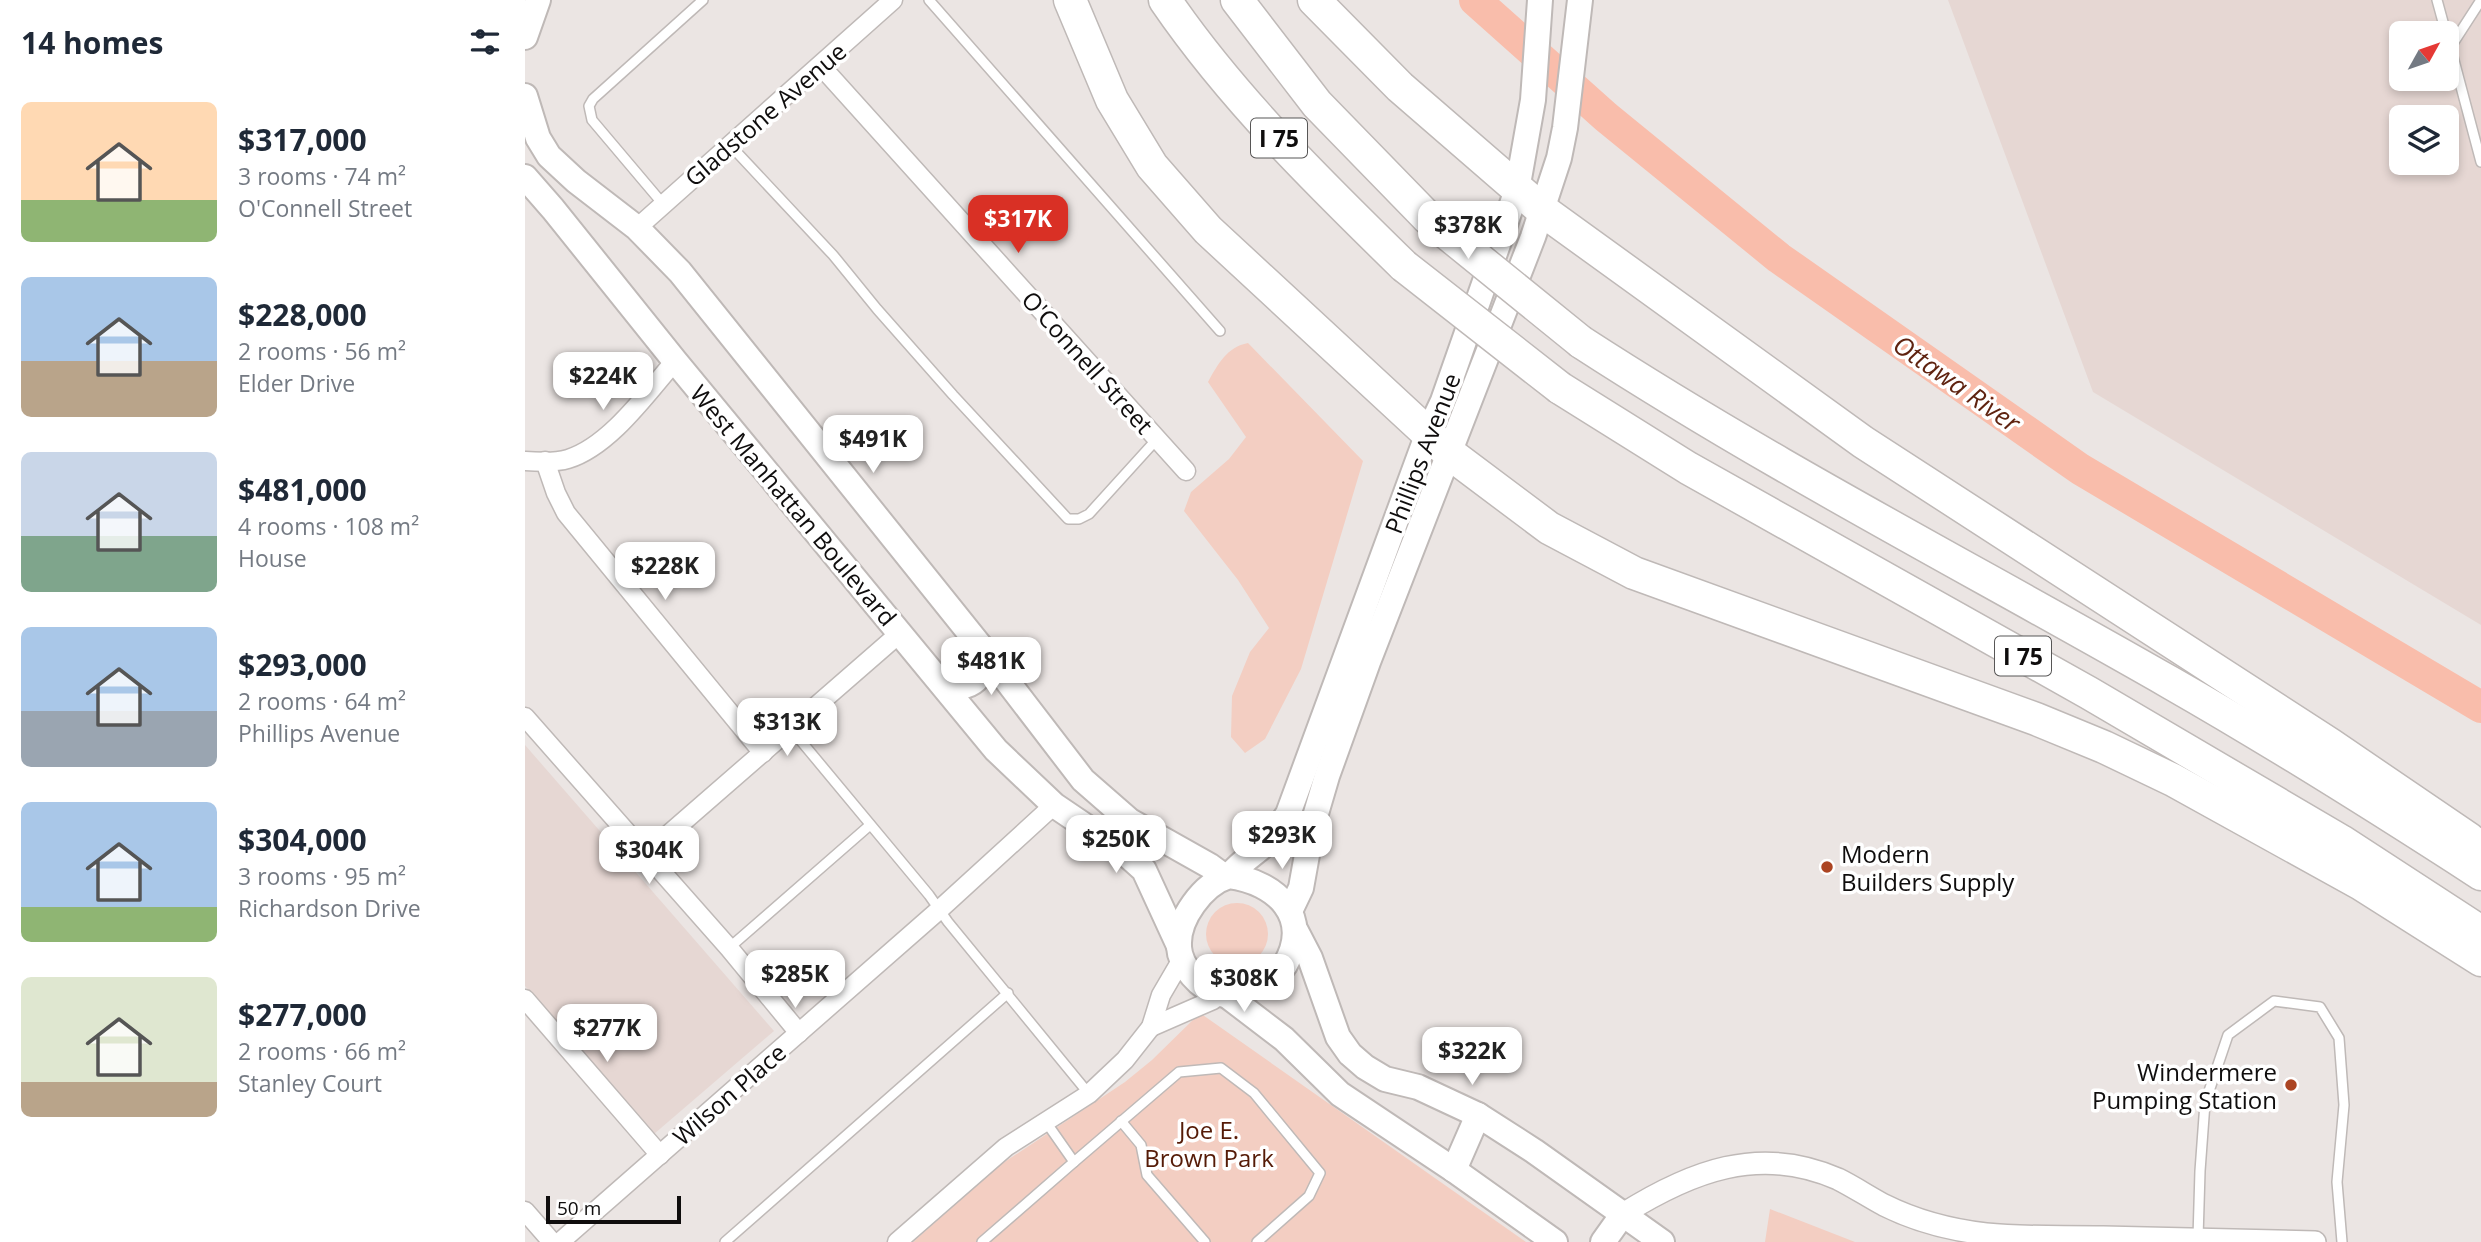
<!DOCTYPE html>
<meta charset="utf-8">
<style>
:root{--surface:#fff;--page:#f6f6f7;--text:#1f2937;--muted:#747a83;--accent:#d93025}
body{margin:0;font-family:"Open Sans",sans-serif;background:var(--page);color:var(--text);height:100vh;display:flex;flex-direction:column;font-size:26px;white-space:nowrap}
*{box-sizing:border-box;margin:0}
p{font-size:23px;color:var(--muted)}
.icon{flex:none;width:38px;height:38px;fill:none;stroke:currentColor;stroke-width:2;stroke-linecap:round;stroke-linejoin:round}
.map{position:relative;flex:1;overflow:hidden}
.side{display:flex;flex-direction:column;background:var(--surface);width:525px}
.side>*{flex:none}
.needle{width:46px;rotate:50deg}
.buttons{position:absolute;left:1864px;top:21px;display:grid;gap:14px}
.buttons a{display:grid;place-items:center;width:70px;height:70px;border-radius:10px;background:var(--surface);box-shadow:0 4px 10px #0003;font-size:35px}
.scale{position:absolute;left:21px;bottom:18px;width:135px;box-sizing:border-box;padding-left:7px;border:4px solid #0f0d0d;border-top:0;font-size:19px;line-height:24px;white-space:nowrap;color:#0f0d0d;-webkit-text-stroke:5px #fff;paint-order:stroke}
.price{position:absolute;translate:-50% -60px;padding:0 16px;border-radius:14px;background:#fff;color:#222;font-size:23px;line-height:46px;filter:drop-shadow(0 2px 4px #0008)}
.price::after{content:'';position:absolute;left:50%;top:42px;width:21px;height:16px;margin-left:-10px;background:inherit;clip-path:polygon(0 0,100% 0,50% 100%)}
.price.selected{background:var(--accent);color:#fff}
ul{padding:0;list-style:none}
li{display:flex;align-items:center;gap:21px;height:175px;padding:0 21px}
li span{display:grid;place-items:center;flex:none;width:196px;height:140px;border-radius:10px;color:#555}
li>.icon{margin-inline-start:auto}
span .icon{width:84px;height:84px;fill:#fffc;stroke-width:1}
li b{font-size:30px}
h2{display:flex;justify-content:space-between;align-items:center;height:84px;padding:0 21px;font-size:30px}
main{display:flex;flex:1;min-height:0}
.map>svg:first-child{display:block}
.built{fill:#e6d7d3;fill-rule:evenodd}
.green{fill:#f3cec2}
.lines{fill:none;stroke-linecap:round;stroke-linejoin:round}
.river{stroke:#f9bdab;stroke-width:32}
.service-casing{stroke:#bfb9b7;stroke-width:12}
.minor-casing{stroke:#bfb9b7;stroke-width:21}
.tertiary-casing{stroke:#bfb9b7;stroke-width:24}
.secondary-casing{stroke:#bfb9b7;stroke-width:28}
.motorway-casing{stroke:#bfb9b7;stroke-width:35}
.service{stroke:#fff;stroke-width:9}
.minor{stroke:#fff;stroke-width:18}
.tertiary{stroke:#fff;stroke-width:21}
.secondary{stroke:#fff;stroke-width:24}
.motorway{stroke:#fff;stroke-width:32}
.motorway-bridge-casing{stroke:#bfb9b7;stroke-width:35;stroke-linecap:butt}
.motorway-bridge{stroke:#fff;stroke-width:32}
.poi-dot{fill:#ac4523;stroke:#fff;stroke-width:2.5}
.labels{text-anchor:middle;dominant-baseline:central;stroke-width:7;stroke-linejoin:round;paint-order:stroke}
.shield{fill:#fff;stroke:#575656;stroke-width:2}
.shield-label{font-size:23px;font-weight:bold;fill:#0f0d0d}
.street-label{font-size:24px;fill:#0f0d0d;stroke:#fff}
.poi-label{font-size:24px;fill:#0f0d0d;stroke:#fff;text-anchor:start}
.park-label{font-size:24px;fill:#551b07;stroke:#fff}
.water-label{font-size:26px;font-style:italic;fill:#5f2310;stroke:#fff}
</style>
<main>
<section class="side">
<h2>14 homes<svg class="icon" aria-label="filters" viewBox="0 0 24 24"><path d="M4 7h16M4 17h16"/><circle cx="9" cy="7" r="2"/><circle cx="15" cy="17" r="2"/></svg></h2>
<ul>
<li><span style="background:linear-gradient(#ffd9b3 70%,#8fb573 0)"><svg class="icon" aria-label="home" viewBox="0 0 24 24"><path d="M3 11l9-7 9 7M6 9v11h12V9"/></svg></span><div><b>$317,000</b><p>3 rooms · 74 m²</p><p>O'Connell Street</p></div></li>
<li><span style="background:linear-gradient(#a9c7e8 60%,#b9a48a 0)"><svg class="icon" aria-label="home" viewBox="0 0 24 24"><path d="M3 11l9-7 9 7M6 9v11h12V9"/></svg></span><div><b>$228,000</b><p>2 rooms · 56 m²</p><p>Elder Drive</p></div></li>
<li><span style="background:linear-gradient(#c9d6e8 60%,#7fa58c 0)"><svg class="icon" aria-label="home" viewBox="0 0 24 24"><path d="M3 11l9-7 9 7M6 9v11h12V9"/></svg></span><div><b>$481,000</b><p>4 rooms · 108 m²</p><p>House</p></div></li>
<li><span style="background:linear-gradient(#a9c7e8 60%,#9aa5b1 0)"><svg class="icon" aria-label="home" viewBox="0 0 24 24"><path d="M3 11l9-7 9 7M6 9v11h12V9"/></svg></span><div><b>$293,000</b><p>2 rooms · 64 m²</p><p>Phillips Avenue</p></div></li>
<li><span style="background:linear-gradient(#a9c7e8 75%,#8fb573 0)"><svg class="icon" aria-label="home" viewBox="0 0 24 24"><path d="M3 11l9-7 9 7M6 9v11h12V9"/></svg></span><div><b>$304,000</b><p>3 rooms · 95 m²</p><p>Richardson Drive</p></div></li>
<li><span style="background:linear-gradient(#dfe7d0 75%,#b9a48a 0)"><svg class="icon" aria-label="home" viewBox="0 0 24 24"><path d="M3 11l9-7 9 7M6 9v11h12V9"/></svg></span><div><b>$277,000</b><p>2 rooms · 66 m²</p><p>Stanley Court</p></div></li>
</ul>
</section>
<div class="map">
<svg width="1956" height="1242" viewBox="0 0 1956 1242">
<rect width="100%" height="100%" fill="#ebe5e3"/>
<g class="built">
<path d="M1423 0H1956V625L1568 392ZM1876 33H1922V79H1876ZM1876 117H1922V163H1876Z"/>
<path d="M0 745 249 1031 129 1134 0 986Z"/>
</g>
<g class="green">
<path d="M723 343 838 461 776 669 740 739 720 753 706 737 707 696 725 652 744 628 713 580 659 511 666 492 704 459 721 437 683 382C693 364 702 347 723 343Z"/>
<circle cx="712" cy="934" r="31"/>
<path d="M675 1013 1001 1242H388L475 1165 600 1082 627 1060Z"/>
<path d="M1245 1209 1330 1242H1240Z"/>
</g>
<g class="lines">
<path class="river" d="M950 0 1081 117 1254 258 1555 469 1956 707"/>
<defs>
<g id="service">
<path d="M404 0 695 331"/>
<path d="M1912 0 1921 33"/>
<path d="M1922 34 1956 162"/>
<path d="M1925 48 1956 0"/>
<path d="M205 145 308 255 352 309 428 395 543 519H554L564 514 632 439"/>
<path d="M138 204 67 120 64 106 68 99 178 0"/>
<path d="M266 729 404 895 423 922 564 1094"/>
<path d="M204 948 345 825"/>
<path d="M596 1121 616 1145 622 1175 680 1242"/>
<path d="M521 1122 549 1162 654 1072 696 1068 729 1093 795 1173 784 1196 732 1242"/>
<path d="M1673 1238 1675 1171 1680 1103 1703 1035 1749 1001 1795 1007 1814 1038 1819 1105 1812 1182 1817 1242"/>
<path d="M200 1242 483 993"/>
<path d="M457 1242 549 1162"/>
</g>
<g id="minor">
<path d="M296 66 661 471"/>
<path d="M112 228 368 0"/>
<path d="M0 461C13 462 30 463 43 459 85 446 122 393 150 361"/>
<path d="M20 461 31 493 41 513 238 753"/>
<path d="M0 717 204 948 274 1033"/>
<path d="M121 854 375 633"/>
<path d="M0 999 135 1155"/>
<path d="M626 1027 688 1000 694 994"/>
<path d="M0 1211 27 1242"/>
<path d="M35 1242 414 910 529 805"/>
<path d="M372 1242 481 1147 564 1094 600 1060 626 1027 636 995 657 959"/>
</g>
<path id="tertiary" d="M1098 1214C1165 1172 1234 1144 1313 1179 1329 1187 1344 1197 1359 1205 1391 1221 1426 1230 1461 1234 1499 1238 1539 1236 1578 1237 1648 1239 1719 1240 1790 1242"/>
<g id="secondary">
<path d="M0 37 13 0"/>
<path d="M0 96 13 138 24 156 51 181 112 228 155 272 456 647 558 780 605 821 685 866 700 877"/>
<path d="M0 177 28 209 150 361 471 750 529 805 600 853 619 870 654 946"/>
<path d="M417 683C445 695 466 675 456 647"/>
<path d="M704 876C715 863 726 856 738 846 749 836 755 825 763 814L903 433 918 401 992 190 1008 100 1015 0"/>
<path d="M704 876C751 882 788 917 760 965 753 977 738 984 725 988 715 991 704 996 694 994 675 989 655 966 654 947 652 919 678 884 704 876Z"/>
<path d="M765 911 776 888 787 827 802 776 843 662 1008 237 1034 158 1040 128 1055 0"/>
<path d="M771 931 785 958 813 1037 825 1054 840 1067 860 1079 893 1087 953 1115 1009 1151 1137 1242"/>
<path d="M700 994 759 1039 815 1094 929 1170 1030 1242"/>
<path d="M929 1170 953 1115"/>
<path d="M1078 1242 1098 1214"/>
</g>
<g id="motorway">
<path d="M545 0 587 100 627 166 683 230 924 453 1024 528 1109 573 1511 719 1579 747 1648 780 1836 884 1956 960"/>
<path d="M640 0C707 98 794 183 879 266"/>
<path d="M712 0 792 104 903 218"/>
<path d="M789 0 875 87 1017 210 1338 442 1806 745 1944 839 1956 851"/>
<path d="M1056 342C1247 466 1449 570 1646 683 1751 743 1854 808 1956 874"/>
<path d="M1035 388 1163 468 1564 693 1816 841 1956 932"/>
</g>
</defs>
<use href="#service" class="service-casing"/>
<use href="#minor" class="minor-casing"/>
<use href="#tertiary" class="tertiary-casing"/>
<use href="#secondary" class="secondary-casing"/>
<use href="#motorway" class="motorway-casing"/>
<use href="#service" class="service"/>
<use href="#minor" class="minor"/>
<use href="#tertiary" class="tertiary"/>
<use href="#secondary" class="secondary"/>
<use href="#motorway" class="motorway"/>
<defs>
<g id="motorway-bridge">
<path d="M903 218 1056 342"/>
<path d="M879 266 1035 388"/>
</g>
</defs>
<use href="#motorway-bridge" class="motorway-bridge-casing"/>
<use href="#motorway-bridge" class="motorway-bridge"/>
</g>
<g class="poi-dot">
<circle cx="1302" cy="867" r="7"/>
<circle cx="1766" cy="1085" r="7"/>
</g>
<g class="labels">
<g class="shield">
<rect x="726" y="118.5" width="56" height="39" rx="5"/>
<rect x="1470" y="636.5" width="56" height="39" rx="5"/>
</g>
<g class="shield-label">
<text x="754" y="138">I 75</text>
<text x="1498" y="656">I 75</text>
</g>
<g class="street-label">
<text transform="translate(240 114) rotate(-41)">Gladstone Avenue</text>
<text transform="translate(563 362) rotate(48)">O'Connell Street</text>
<text transform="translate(897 453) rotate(-69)">Phillips Avenue</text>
<text transform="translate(269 505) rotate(50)">West Manhattan Boulevard</text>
<text transform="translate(204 1094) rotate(-41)">Wilson Place</text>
</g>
<g class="poi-label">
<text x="1316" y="853">Modern<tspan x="1316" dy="28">Builders Supply</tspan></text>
<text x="1752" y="1071" text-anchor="end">Windermere<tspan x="1752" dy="28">Pumping Station</tspan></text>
</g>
<g class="park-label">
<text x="684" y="1129">Joe E.<tspan x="684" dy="28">Brown Park</tspan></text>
</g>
<g class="water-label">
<text transform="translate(1432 383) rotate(35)">Ottawa River</text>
</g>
</g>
</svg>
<div class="buttons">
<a><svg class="needle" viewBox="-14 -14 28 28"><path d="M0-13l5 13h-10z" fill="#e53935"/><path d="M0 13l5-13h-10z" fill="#747a83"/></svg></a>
<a><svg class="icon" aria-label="layers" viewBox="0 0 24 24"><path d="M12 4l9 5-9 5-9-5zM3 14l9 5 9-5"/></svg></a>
</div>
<div class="scale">50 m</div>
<b class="price selected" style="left:493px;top:255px">$317K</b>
<b class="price" style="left:943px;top:261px">$378K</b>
<b class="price" style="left:78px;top:412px">$224K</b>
<b class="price" style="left:348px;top:475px">$491K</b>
<b class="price" style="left:140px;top:602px">$228K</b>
<b class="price" style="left:466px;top:697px">$481K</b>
<b class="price" style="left:262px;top:758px">$313K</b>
<b class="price" style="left:757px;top:871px">$293K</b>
<b class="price" style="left:591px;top:875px">$250K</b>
<b class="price" style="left:124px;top:886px">$304K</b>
<b class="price" style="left:270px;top:1010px">$285K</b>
<b class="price" style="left:719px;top:1014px">$308K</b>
<b class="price" style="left:82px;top:1064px">$277K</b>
<b class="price" style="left:947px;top:1087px">$322K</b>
</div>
</main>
